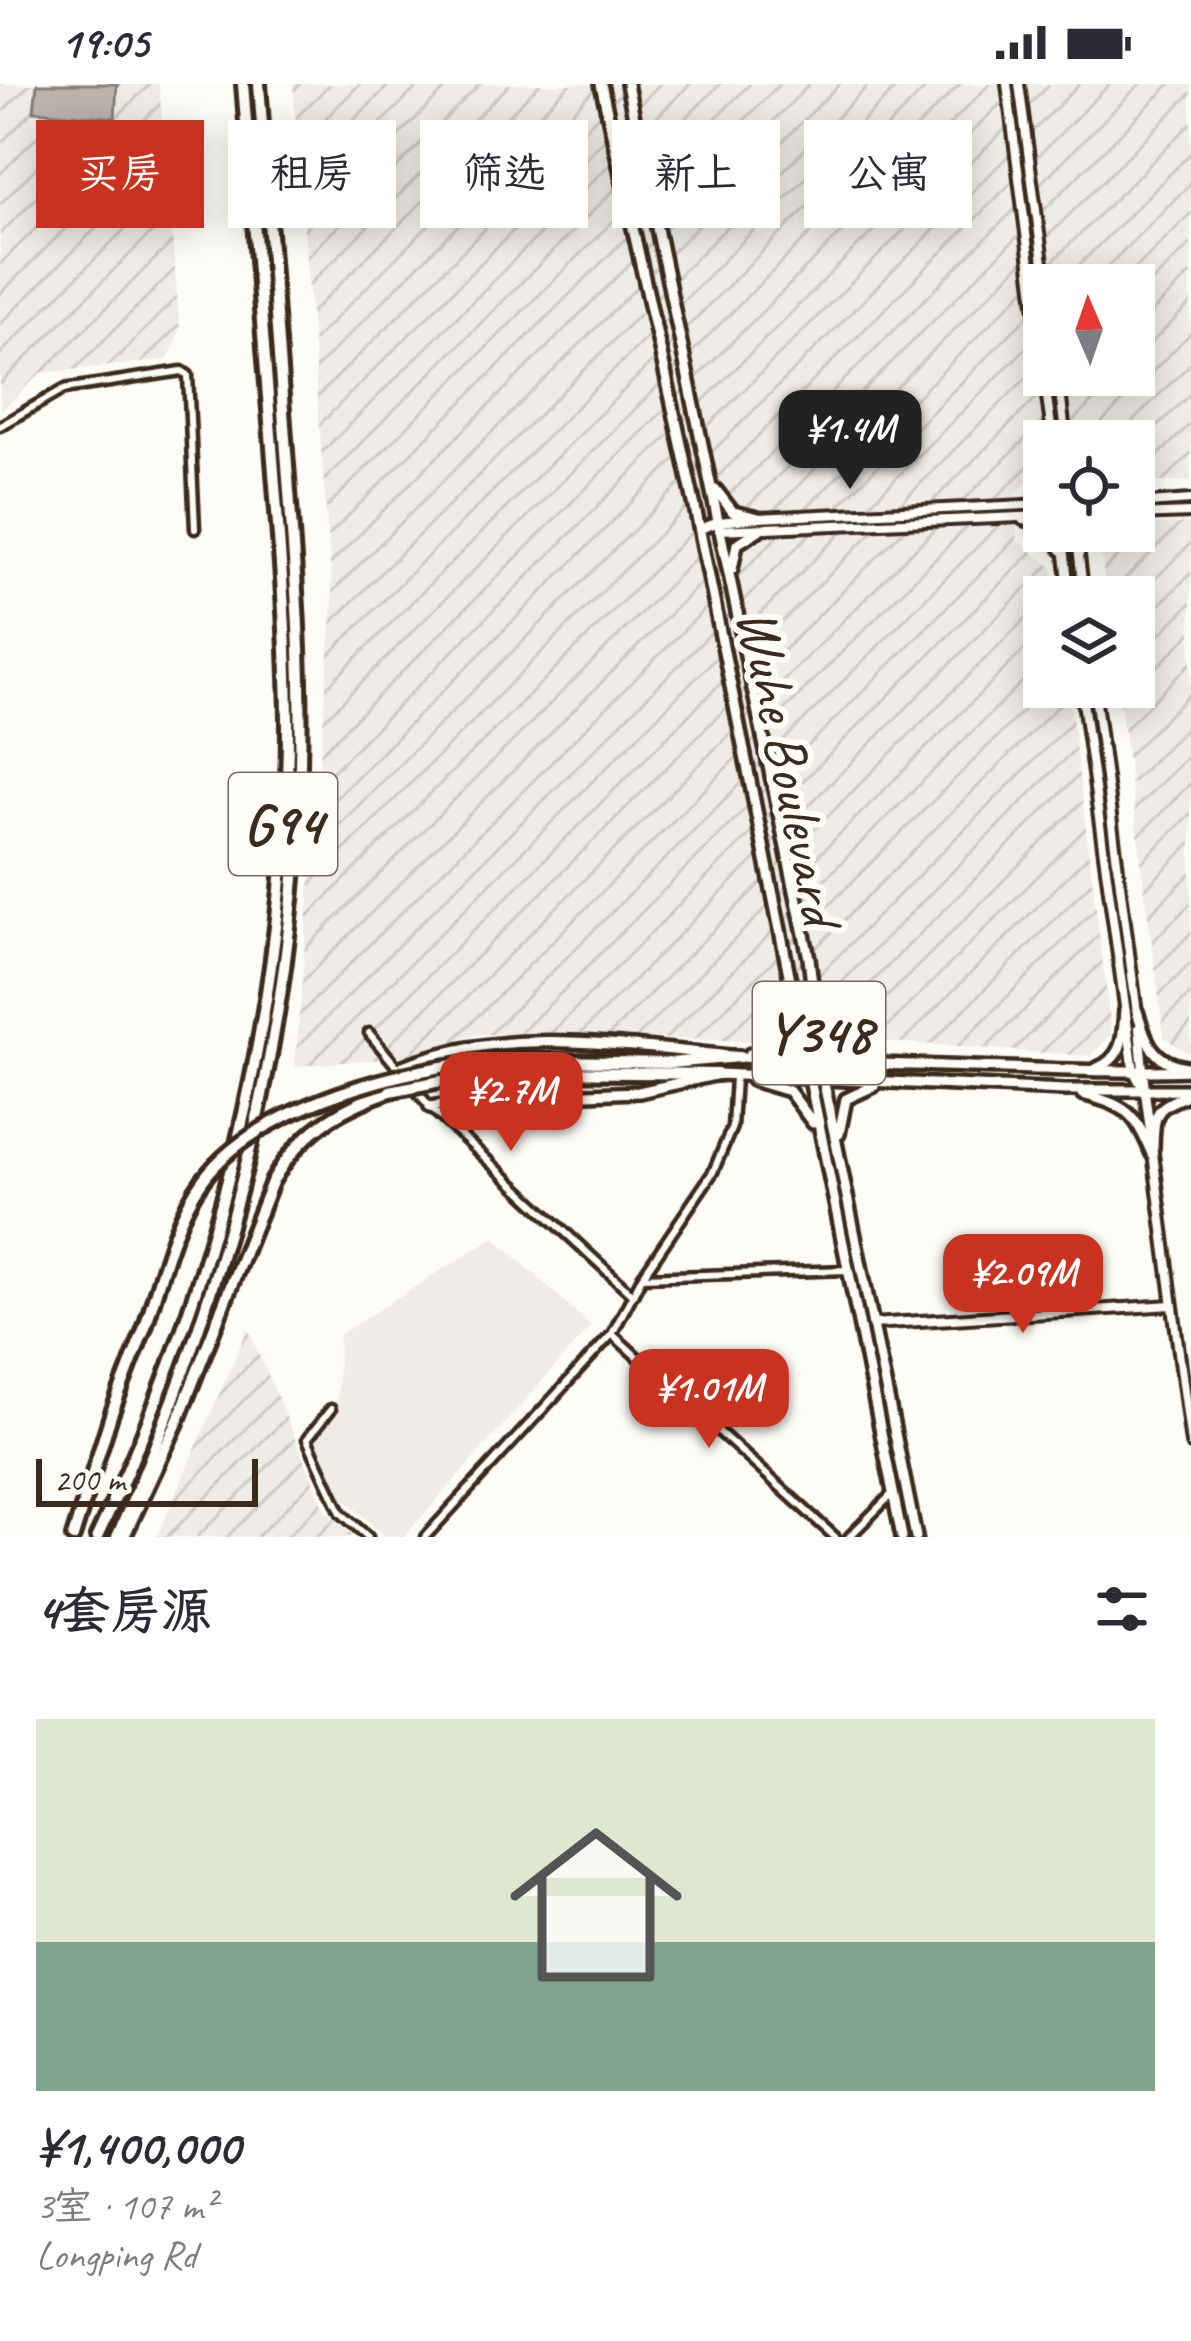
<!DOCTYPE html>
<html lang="zh">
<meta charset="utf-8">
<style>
:root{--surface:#fff;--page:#f7f7f7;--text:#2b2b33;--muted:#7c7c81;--line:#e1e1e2;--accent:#c8321e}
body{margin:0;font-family:Caveat,"LXGW WenKai TC",sans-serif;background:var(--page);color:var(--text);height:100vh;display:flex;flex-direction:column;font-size:45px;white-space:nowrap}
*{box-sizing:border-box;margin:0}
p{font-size:39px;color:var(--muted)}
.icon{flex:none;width:66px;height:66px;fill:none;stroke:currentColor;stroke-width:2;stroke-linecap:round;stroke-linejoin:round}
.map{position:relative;height:1453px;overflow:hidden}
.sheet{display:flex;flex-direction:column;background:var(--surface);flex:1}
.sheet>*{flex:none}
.banner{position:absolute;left:36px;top:36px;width:1119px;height:108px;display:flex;gap:24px}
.needle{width:78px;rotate:358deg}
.controls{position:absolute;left:1023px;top:180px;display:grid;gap:24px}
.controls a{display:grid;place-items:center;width:132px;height:132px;border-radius:0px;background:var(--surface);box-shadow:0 6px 30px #0003;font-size:60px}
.scale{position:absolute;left:36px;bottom:30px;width:222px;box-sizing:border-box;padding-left:12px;border:6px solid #3b2a1e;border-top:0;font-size:33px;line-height:42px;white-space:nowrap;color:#3b2a1e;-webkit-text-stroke:9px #fdfcf7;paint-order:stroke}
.price{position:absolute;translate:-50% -102px;padding:0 27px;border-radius:24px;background:var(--accent);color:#fff;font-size:39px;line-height:78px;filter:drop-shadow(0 3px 6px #0008)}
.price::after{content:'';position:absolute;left:50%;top:72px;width:36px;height:27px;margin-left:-18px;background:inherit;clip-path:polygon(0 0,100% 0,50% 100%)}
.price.selected{background:#222;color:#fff}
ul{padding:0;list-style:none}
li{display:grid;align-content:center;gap:24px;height:636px;padding:0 36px}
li+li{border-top:3px solid var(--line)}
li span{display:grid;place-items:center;height:372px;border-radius:0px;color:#555}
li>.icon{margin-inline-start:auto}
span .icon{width:216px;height:216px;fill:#fffc;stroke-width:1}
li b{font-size:51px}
h2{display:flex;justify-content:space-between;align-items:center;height:144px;padding:0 36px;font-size:51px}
.tag{padding:0 42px;border-radius:0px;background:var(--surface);box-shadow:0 6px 30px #0003;font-size:42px;line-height:108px}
.tag.selected{background:var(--accent);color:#fff}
.status{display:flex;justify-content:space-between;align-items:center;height:84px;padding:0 60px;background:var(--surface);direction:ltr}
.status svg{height:33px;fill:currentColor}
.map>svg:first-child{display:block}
.built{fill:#efece7}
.industrial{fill:url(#industrial-furrows);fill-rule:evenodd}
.water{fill:#bbb4ad;stroke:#887d74;stroke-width:3}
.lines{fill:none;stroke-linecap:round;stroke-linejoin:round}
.minor-casing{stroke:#3b2a1e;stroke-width:15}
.tertiary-casing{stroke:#3b2a1e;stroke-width:16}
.secondary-casing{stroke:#3b2a1e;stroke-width:16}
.primary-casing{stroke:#3b2a1e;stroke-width:18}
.motorway-casing{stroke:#3b2a1e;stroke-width:20}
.minor{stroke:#fdfcf7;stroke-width:6}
.tertiary{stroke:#fdfcf7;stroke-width:8}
.secondary{stroke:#fdfcf7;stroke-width:8}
.primary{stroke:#fdfcf7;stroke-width:9}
.motorway{stroke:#fdfcf7;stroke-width:10}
.motorway-bridge-casing{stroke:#3b2a1e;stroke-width:20;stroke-linecap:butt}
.motorway-bridge{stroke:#fdfcf7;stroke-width:10}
.labels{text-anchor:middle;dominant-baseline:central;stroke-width:12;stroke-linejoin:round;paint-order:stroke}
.shield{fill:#fdfcf7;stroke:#75695f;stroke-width:3}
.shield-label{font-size:57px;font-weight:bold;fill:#3b2a1e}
.street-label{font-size:60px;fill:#3b2a1e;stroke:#fdfcf7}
</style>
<div class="status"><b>19:05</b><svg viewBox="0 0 49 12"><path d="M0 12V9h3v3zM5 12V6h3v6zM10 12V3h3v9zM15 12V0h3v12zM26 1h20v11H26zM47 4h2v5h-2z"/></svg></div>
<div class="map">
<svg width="1191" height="1453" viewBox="0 0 1191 1453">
<defs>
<pattern id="industrial-furrows" width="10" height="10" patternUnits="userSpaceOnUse" patternTransform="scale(3)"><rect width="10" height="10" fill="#efece7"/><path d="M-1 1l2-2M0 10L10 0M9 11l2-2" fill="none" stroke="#cecbc6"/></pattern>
</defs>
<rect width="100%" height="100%" fill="#fdfcf7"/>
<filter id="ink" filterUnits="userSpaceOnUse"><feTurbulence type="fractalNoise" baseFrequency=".00833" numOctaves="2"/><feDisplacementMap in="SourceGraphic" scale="24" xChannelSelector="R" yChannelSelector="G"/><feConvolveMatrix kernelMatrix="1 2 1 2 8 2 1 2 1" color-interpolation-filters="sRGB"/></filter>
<g filter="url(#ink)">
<path class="built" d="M494 1153 591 1242 404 1453H386L325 1398 312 1359 336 1328 339 1251Z"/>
<g class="industrial">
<path d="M0 0H159L180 245 168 276 41 289 0 327Z"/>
<path d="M293 0H1191V397L1134 399V357H1044V385L1037 386 1015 411 1017 456 1053 484 1057 513H1044V603H1068L1112 951 1090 972 876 957 841 932 776 933 752 957 478 950 404 973 295 982 333 518ZM1044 201H1134V291H1044Z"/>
<path d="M1191 439V968H1186L1164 953 1118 603H1134V513H1107L1100 461 1116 447H1134V442Z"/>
<path d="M248 1244 326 1427 355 1453H157Z"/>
</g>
<path class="water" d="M37 0H117L115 34 34 27Z"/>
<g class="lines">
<defs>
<g id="minor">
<path d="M0 342 64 305 182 287 188 291 195 445"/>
<path d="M369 949 430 1023 633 1211"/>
<path d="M642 1193 848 1186"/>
<path d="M612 1250 835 1453"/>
<path d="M331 1325 307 1355 341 1429 368 1453"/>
<path d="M425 1453 612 1250 642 1193 713 1088 732 1043 735 993"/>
<path d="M849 1453 891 1411"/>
</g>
<g id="tertiary">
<path d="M1145 1008 1191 1360"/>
<path d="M872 1240 1172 1221"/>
</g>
<g id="secondary">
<path d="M1007 0 1044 290"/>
<path d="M1019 0 1046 201"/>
<path d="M1044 291 1053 357"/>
<path d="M1058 291 1066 357"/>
<path d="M1134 420 1191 416"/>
<path d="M1134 431 1191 429"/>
<path d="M1023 436 1044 442"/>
<path d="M700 445 719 438 758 434 1044 420"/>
<path d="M719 446 1044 432"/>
<path d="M1050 447 1061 466"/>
<path d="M1062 447 1070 513"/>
<path d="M1076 447 1084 513"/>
<path d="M1081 603 1134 988 1144 1007"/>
<path d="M1094 603 1137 929"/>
<path d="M1139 944 1145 1006"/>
</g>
<g id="primary">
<path d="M601 0 695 423 902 1453"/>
<path d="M627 0 809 874 823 994 916 1453"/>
<path d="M716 406 733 428 758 434"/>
<path d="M732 485 737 460 759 446"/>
<path d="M819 925 840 963 874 975"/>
<path d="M1137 927C1146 957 1152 978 1186 983"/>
<path d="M750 970C780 963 788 951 792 921"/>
<path d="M398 984C507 939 627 963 742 973 818 980 894 980 971 983 1045 985 1117 989 1191 986"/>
<path d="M1096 985C1124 973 1123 953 1125 926"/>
<path d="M752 996 789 1007 813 1039"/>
<path d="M1082 1010C1127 1022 1134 1027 1152 1070"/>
<path d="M430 1023 483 1014 639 1008 719 990 1065 1006H1191"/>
<path d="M839 1050 846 1015 874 1002"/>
<path d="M1153 1064C1154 1027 1155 1023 1191 1010"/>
</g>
<g id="motorway">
<path d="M498 976 670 979 739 973"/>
<path d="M441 997 546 988 719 990"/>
<path d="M125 1450 176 1341 272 1098C300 1049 337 1025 390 1007"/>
<path d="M73 1453 111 1331 145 1243"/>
<path d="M97 1453C218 1201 289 916 288 635 287 545 279 453 272 363 262 242 253 121 243 0"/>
<path d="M117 1453C225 1210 295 948 300 680 303 571 293 462 285 354 276 236 267 118 259 0"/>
</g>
</defs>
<use href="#minor" class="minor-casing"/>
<use href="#tertiary" class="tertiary-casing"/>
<use href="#secondary" class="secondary-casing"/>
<use href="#primary" class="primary-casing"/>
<use href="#motorway" class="motorway-casing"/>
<use href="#minor" class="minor"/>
<use href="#tertiary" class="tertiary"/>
<use href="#secondary" class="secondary"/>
<use href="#primary" class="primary"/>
<use href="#motorway" class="motorway"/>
<defs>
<g id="motorway-bridge">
<path d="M390 1007 441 997"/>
<path d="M145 1243C161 1195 173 1137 203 1096 258 1021 409 982 498 976"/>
</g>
</defs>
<use href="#motorway-bridge" class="motorway-bridge-casing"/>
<use href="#motorway-bridge" class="motorway-bridge"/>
</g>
</g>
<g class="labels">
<g class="shield">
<rect x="229" y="689" width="108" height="102" rx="9"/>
<rect x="753" y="898" width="132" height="102" rx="9"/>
</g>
<g class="shield-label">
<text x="283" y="740">G94</text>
<text x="819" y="949">Y348</text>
</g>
<g class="street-label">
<text transform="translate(790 682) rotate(78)">Wuhe Boulevard</text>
</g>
</g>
</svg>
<div class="controls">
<a><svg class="needle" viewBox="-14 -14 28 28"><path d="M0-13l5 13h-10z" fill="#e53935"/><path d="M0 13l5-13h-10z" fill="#7c7c81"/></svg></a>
<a><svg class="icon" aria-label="locate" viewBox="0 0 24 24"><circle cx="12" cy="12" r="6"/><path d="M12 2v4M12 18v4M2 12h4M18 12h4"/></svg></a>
<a><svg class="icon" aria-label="layers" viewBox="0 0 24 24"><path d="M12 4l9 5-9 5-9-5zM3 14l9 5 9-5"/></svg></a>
</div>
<div class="scale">200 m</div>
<b class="price selected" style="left:850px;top:408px">¥1.4M</b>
<b class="price" style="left:511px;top:1070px">¥2.7M</b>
<b class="price" style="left:1023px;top:1252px">¥2.09M</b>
<b class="price" style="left:709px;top:1367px">¥1.01M</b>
<div class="banner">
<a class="tag selected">买房</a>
<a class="tag">租房</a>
<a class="tag">筛选</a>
<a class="tag">新上</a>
<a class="tag">公寓</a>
</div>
</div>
<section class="sheet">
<h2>4套房源<svg class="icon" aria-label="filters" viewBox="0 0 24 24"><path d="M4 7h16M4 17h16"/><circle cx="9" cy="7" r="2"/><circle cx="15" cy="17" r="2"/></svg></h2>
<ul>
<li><span style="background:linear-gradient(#dfe7d0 60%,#7fa58c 0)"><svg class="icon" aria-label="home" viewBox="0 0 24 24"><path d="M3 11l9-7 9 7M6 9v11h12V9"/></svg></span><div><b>¥1,400,000</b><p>3室 · 107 m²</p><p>Longping Rd</p></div></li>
</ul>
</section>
